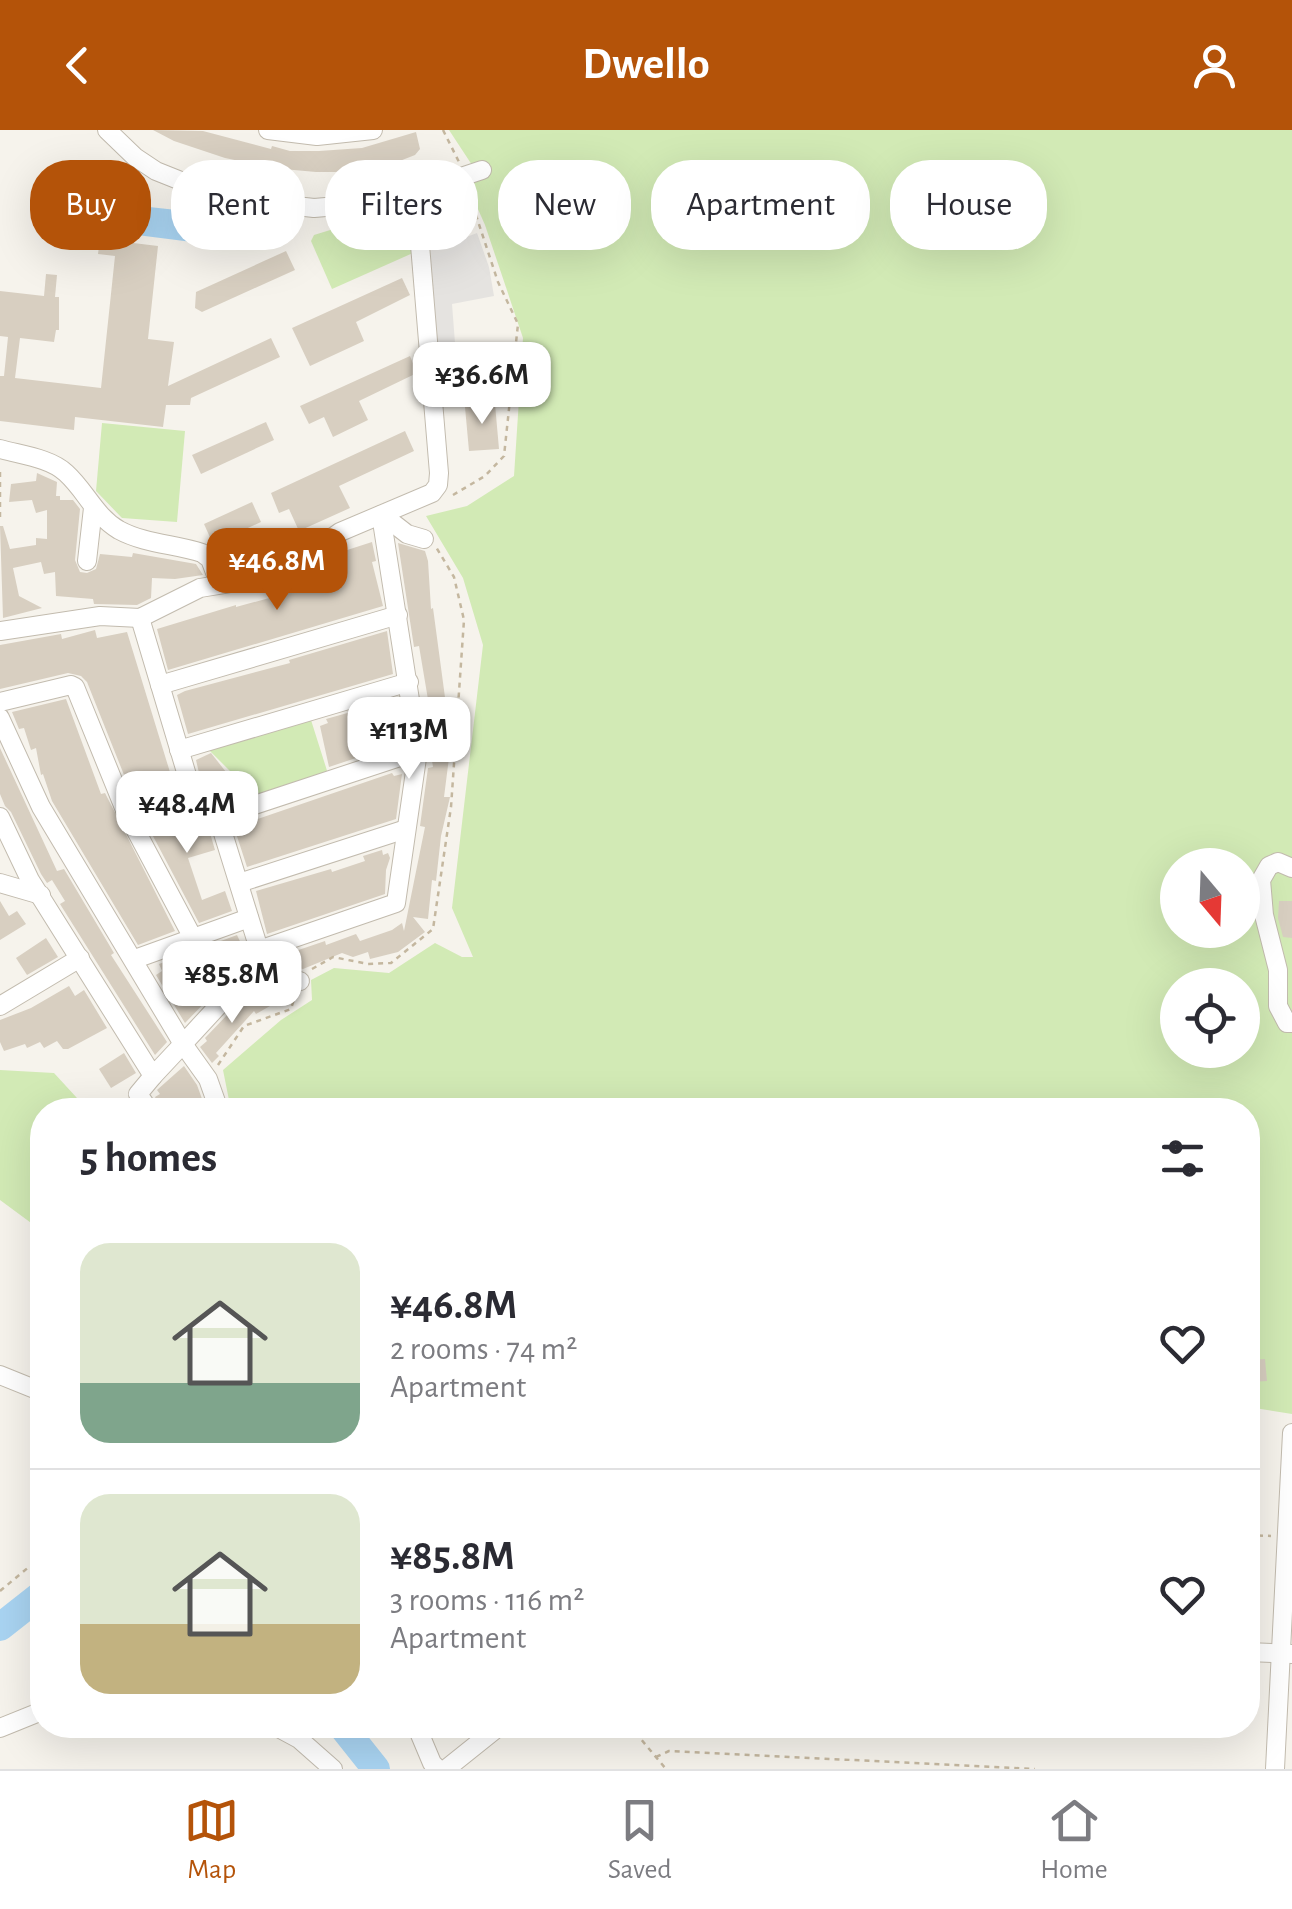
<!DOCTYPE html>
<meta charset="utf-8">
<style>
:root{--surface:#fff;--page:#f7f7f7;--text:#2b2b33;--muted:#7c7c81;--line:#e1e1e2;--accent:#b45309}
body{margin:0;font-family:"Alegreya Sans",sans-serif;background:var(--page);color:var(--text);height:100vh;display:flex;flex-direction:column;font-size:38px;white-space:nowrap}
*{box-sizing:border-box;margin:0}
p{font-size:32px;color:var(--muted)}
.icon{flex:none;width:55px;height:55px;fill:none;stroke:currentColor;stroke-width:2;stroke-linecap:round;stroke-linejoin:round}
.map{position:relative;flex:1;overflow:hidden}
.drawer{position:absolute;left:30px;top:968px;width:1230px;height:640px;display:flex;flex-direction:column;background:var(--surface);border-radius:40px;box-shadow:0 10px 40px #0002}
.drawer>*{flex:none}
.hud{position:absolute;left:30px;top:30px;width:1232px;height:90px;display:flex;gap:20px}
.needle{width:65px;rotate:161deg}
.fabs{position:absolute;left:1160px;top:718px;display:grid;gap:20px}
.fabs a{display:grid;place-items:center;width:100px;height:100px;border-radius:50%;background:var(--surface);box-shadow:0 10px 40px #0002;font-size:50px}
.price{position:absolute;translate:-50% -85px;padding:0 22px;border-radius:20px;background:#fff;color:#222;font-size:32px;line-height:65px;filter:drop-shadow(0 2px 5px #0008)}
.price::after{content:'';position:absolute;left:50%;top:60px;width:30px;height:22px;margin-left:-15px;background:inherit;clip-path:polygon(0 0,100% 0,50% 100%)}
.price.current{background:var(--accent);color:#fff}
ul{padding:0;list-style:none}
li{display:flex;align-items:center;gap:30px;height:250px;padding:0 50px}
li+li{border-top:2px solid var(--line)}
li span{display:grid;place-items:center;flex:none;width:280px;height:200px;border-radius:30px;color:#555}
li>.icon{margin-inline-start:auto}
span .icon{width:120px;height:120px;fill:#fffc;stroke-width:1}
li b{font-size:42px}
h2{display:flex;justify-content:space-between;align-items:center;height:120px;padding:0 50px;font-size:42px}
.chip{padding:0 35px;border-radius:40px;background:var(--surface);box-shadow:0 10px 40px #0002;font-size:35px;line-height:90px}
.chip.current{background:var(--accent);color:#fff}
header{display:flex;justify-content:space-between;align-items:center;height:130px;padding:0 50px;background:var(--accent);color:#fff;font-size:45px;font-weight:700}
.tabs{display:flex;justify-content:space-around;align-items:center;height:140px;border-top:2px solid var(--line);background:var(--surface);font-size:28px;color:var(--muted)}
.tabs a{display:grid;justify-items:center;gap:5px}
.tabs .current{color:var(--accent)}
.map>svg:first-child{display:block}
.green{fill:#d2eab5;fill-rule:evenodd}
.parking{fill:#e5e3e0}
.water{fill:#a9d4f2}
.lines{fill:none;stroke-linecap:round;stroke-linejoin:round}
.river{stroke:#a9d4f2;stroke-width:28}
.building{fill:#d8cfc1}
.minor-casing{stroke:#c2bbae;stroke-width:20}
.path{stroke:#c4b79f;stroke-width:2.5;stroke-dasharray:5 5;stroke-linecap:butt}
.minor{stroke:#fff;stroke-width:18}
</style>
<header><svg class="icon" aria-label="back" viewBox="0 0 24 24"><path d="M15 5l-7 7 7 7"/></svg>Dwello<svg class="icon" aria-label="person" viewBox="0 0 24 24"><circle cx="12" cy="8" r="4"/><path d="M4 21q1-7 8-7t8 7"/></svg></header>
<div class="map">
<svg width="1292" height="1639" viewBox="0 0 1292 1639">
<rect width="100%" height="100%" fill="#f6f3ec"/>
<g class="green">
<path d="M449 0H1292V1284L1248 1277V980H231L223 940 281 890 312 870 311 850 334 838 389 843 435 813 462 827H473L452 778 483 515 463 448 426 386 467 376 514 346 523 208 485 95 470 61 472 35ZM1178 735H1242V800H1178ZM1178 855H1242V920H1178Z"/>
<path d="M379 85 412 108 413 123 332 159 311 111 314 105Z"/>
<path d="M102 293 185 301 177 392 122 388 96 361Z"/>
<path d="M311 590 329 647 226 679 210 665 231 642 209 620Z"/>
<path d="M0 940 54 943 88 980H42V1101L0 1070Z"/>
</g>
<path class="parking" d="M477 103 489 137 494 166 452 174 459 265 440 266 429 121Z"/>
<path class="water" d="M140 76 195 82 192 112 137 105Z"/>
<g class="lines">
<g class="river">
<path d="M0 1497 42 1464"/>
<path d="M341 1595 376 1639"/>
</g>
</g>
<g class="building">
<path d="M153 0 203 1 271 19 272 16 290 21H319L362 18 416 2 420 19 415 25 387 36 351 42H316L272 38 225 28 174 11Z"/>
<path d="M120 42 135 44 125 112 158 116 148 209 174 212 168 256 271 208 280 227 191 268 190 275H166L163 297 75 287 74 300 0 291V246H4L8 207 0 206V161L44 166 46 144 57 145 55 167H59V200H56L54 212 20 208 15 248 101 258 115 126 98 124 102 94 114 96Z"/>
<path d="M230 84 235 98 250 93 256 109 226 119 215 89Z"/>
<path d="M286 121 295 140 202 182 195 178 196 162Z"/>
<path d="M402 148 410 165 356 192 364 211 310 236 292 198Z"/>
<path d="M410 226 417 243 359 271 368 290 333 307 324 287 309 294 300 276Z"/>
<path d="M486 272V275L495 274 499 319 469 321 465 277Z"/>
<path d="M266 292 274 310 201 344 192 325Z"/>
<path d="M405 301 414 321 339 356 350 378 299 401 289 379 279 383 271 363Z"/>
<path d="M37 343 57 352 56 366H60V370H73L80 379 75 430 80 442 87 443 96 439 100 424 132 427 133 423 196 434 203 445 175 449 152 448 151 468 137 475 94 474 93 469 56 466 55 442 44 444 41 432 13 438 19 466 42 478 3 488 0 396H3L10 419 36 415V408L47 409V380L36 383 32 370 9 372 11 354 36 351Z"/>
<path d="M252 372 261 392 213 414 204 394Z"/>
<path d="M372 412 376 431 372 432 383 476 168 540 157 499 236 475V477L273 467 271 463 320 449 319 446 339 440 338 434 344 432 341 422Z"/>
<path d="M398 413 425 421 428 431 431 479 433 478 451 612 444 667H450L441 706 436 751 432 750 428 789 413 787 425 802 398 822 370 829 368 822 353 827 342 823 303 839 277 834 275 828 325 811 326 815 356 804 360 811 392 800 402 793 404 801 425 697 420 696 428 638 433 637 430 618 436 617 419 516 414 517Z"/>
<path d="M95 500 97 508 127 502 173 652 132 665 87 552 81 546 68 543 0 559V515L61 504 62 509Z"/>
<path d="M387 501 393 544 188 604 177 565 185 561 290 533 289 530Z"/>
<path d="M66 569 101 664 105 663 175 801 138 815 52 671 43 644 41 645 36 618 31 620 24 598 19 599 12 582Z"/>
<path d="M397 569 404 612 329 637 320 596 328 593 326 589 351 582 352 586Z"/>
<path d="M0 618 57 741 64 739 114 823 111 825 167 912 155 925 60 774 65 771 52 750 47 753 41 744 11 682 5 676 0 664Z"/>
<path d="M211 623 226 642 213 656 199 643 196 630Z"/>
<path d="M392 643 394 646 402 644 396 689 247 737 234 697Z"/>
<path d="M192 675 207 693 215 720 188 728 202 770 225 761 232 781 199 793 145 691 152 689 151 685Z"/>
<path d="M382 720 383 725 388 723 390 728 386 740 385 764 267 804 256 761 331 739 332 742 365 731 363 726Z"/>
<path d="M0 771 9 786 17 781 26 794 0 810Z"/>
<path d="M1279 771H1292V808L1283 807 1278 788Z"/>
<path d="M237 805 245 822 241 824 250 841 212 865 185 893 156 845 162 841 159 834Z"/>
<path d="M46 808 58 827 27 845 16 828Z"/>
<path d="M69 856 75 866 84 860 107 898 68 919H63L57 911 44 918 40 912 27 918 25 914 4 921 0 912V890L31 878Z"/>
<path d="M263 862 270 876 256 884 254 881 216 923 219 926 212 933 200 917 207 911 205 908 227 885Z"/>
<path d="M124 923 136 943 111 958 99 939Z"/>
<path d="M184 936 197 955 206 980H161L155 967 160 964 157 960Z"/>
<path d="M1265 1229 1267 1251 1251 1252 1250 1230Z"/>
</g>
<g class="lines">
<defs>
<g id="minor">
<path d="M107 0 135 27 156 41 181 51 268 73 314 78 386 72 482 40"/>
<path d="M268 0 317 6 373 0"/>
<path d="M413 87 427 72 439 68 449 72 454 83C448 101 437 104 419 103"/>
<path d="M0 319C21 325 50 328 66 343 86 361 95 386 119 400 145 414 175 414 202 423L210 429 219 453"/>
<path d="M384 392 389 390 407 404 424 409"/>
<path d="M87 431 93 378"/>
<path d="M0 501 100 486 140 488 200 458 268 447 294 435 340 402 432 363 438 355 439 343 419 103 413 87 386 72"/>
<path d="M160 555 398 485"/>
<path d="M0 572 71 555 75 557 125 680 193 808"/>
<path d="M0 588 41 677 183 914 219 875 267 845 218 687 189 652 140 488"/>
<path d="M179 620 409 552"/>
<path d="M125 680 193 659"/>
<path d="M0 687 30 750 153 946 183 914 208 949 219 980"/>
<path d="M218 687 418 621"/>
<path d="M1292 738 1278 732 1269 736 1261 750 1264 785 1278 840V876L1287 893H1292"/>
<path d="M0 753 41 765"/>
<path d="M239 753 406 699"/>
<path d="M259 820 396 773 418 621 381 385"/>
<path d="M135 829 249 788"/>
<path d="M267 845 300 851"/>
<path d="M0 876 80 828"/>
<path d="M149 980 138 964 153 946"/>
<path d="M0 1245 42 1262"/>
<path d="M1248 1522 1292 1524"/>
<path d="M273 1595 299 1609 333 1639"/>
<path d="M416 1595 432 1633 438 1639"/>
<path d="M0 1598 42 1581"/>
<path d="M446 1639 501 1595"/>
<path d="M1275 1639 1292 1303"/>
</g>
</defs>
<use href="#minor" class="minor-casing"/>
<g class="path">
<path d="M443 0 459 32"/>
<path d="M0 342V389"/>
<path d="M453 365 485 346 504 326 518 194 498 152 469 64"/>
<path d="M312 839 333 827 368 834 391 833 433 799 451 677 464 490 454 447 436 417"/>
<path d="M218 935 244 896 291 879 295 866"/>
<path d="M1248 1405 1271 1406"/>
<path d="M0 1461 42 1426"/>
<path d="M394 1595 402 1606"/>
<path d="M629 1595 666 1639"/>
<path d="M656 1627 669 1621 1035 1639"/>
</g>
<use href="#minor" class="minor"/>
</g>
</svg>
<div class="fabs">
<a><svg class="needle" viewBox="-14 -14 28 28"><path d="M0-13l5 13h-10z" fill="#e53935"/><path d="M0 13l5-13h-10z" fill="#7c7c81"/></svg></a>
<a><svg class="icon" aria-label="locate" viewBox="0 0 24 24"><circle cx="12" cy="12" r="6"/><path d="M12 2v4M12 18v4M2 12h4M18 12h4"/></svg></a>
</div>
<b class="price" style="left:482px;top:297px">¥36.6M</b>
<b class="price current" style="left:277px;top:483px">¥46.8M</b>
<b class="price" style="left:409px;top:652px">¥113M</b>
<b class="price" style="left:187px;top:726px">¥48.4M</b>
<b class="price" style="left:232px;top:896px">¥85.8M</b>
<div class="hud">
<a class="chip current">Buy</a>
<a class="chip">Rent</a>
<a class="chip">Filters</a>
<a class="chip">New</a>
<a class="chip">Apartment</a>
<a class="chip">House</a>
</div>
<section class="drawer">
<h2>5 homes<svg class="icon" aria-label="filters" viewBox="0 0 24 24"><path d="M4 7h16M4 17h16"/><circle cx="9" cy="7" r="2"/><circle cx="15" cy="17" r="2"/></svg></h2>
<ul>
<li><span style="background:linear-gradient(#dfe7d0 70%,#7fa58c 0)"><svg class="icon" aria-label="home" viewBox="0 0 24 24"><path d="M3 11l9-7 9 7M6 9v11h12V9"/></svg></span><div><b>¥46.8M</b><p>2 rooms · 74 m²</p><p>Apartment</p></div><svg class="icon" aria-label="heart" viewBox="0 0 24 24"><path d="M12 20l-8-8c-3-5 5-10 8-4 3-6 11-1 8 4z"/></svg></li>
<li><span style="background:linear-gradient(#dfe7d0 65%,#c2b280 0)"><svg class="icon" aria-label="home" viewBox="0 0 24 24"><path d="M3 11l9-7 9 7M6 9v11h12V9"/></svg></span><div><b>¥85.8M</b><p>3 rooms · 116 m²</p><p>Apartment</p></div><svg class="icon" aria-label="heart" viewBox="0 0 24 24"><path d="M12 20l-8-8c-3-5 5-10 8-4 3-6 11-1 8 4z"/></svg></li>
</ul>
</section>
</div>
<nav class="tabs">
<a class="current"><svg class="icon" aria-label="map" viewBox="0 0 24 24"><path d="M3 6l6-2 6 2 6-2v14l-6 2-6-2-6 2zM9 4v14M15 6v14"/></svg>Map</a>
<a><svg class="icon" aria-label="saved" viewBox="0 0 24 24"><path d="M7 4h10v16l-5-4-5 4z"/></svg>Saved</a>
<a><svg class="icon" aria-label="home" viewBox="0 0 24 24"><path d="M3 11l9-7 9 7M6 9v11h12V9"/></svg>Home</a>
</nav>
